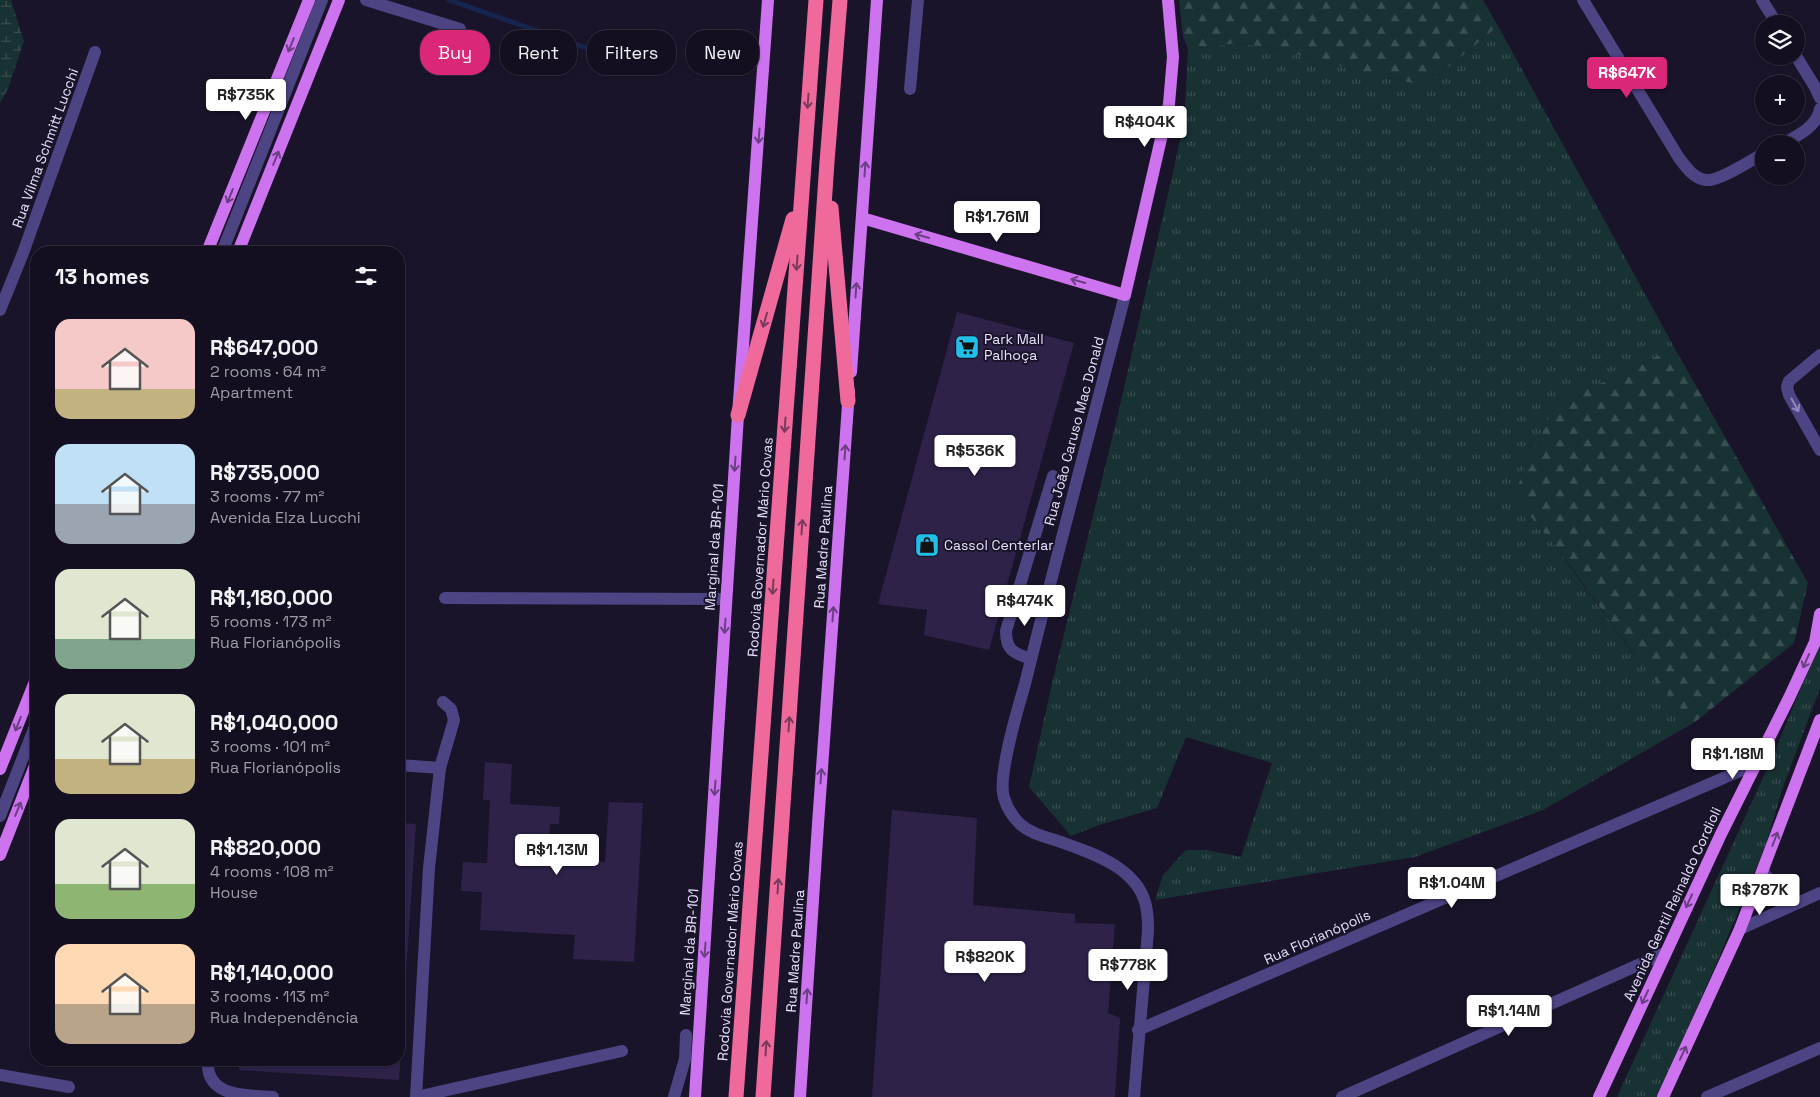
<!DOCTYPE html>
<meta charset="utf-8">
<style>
:root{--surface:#140f20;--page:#1d1829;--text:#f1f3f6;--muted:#9d9ca5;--line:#332f3e;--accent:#db2777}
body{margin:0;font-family:"Space Grotesk",sans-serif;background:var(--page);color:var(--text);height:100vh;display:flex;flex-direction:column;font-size:19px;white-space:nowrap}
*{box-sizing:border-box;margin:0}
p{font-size:16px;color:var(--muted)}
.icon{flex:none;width:28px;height:28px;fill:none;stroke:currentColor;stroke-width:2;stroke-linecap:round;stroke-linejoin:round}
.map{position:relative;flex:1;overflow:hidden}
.details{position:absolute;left:30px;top:246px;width:375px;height:820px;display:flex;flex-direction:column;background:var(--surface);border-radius:20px;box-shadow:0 1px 4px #0004,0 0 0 1px var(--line)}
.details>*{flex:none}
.hud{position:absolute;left:420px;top:30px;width:475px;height:45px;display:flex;gap:10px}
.tools{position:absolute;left:1755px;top:15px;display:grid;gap:10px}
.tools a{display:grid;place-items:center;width:50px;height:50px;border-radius:50%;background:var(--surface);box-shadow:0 1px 4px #0004,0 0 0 1px var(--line);font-size:25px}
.price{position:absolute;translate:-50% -42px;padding:0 11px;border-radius:5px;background:#fff;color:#222;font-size:16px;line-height:32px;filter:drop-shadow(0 1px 2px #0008)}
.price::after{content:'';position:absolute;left:50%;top:30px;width:15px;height:11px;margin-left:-8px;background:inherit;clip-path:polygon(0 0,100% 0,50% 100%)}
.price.on{background:var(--accent);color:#fff}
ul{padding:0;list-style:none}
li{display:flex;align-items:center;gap:15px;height:125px;padding:0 25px}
li span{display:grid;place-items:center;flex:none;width:140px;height:100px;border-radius:15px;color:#555}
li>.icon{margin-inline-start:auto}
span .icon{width:60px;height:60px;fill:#fffc;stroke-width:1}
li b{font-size:21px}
h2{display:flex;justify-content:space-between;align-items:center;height:60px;padding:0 25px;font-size:21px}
.tag{padding:0 18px;border-radius:20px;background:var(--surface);box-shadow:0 1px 4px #0004,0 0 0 1px var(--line);font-size:18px;line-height:45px}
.tag.on{background:var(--accent);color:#fff}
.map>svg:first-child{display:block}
.grass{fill:url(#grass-tufts)}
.forest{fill:url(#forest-firs)}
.wetland{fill:url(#wetland-marsh)}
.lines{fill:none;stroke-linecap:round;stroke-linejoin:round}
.stream{stroke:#16254d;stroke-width:5}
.building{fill:#2e2249}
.minor{stroke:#4d4484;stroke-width:12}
.major{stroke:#ce73f0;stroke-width:12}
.highway{stroke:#ef699b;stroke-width:15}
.oneway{stroke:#6b3f83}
.oneway2{stroke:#7a3a5d}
.oneway3{stroke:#928aba}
.labels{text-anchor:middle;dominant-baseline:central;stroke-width:4;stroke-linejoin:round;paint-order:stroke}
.street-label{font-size:14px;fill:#e6e0fc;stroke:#1a142a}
.poi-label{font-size:14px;fill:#e6e0fc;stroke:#1a142a;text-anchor:start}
</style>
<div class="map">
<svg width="1820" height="1097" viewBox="0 0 1820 1097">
<defs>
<pattern id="grass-tufts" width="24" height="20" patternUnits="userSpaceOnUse" patternTransform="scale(1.25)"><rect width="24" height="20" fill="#183133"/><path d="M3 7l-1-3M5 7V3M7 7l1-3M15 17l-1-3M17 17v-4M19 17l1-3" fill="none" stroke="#3a4f51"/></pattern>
<pattern id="forest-firs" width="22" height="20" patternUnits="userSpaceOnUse" patternTransform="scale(1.25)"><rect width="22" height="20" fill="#183133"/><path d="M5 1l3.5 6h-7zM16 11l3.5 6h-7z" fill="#3a4f51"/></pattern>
<pattern id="wetland-marsh" width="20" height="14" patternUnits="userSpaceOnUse" patternTransform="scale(1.25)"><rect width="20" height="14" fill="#183133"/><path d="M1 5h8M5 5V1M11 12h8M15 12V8" fill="none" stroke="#3a4f51"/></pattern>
</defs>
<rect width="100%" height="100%" fill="#1a142a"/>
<g class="grass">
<path d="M1498 26 1674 347 1620 376 1558 399 1516 492 1632 652 1695 722 1543 810 1415 857 1155 900 1163 875 1186 850H1207L1241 857 1272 763 1186 737 1157 808 1099 825 1071 836 1029 787 1053 679 1119 410 1184 123 1188 49 1237 43 1278 49 1350 69 1426 86Z"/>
<path d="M1820 642V688L1783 787 1766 844 1715 967 1657 1097H1617L1772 758Z"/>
</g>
<g class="forest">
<path d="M1179 0H1483L1498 26 1426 86 1350 69 1278 49 1238 43 1188 49 1183 36Z"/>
<path d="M1674 347 1808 583 1794 643 1695 722C1647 678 1612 623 1574 571 1555 545 1534 521 1514 496L1525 467 1558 399 1620 376Z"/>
</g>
<path class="wetland" d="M0 0H11L24 41 8 89 0 103Z"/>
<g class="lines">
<path class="stream" d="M449 0 618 59"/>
</g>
<g class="building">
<path d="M957 312 1074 343 989 650 924 635 927 610 878 604Z"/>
<path d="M485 762 512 764 510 804 560 807 559 824H550L548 859 605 862 609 802 643 803 634 962 573 959 575 935 480 930 482 892 461 891 463 862 487 863 490 800H483Z"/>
<path d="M399 780 404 781 401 823 416 824 399 1080 239 1070V1060H399Z"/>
<path d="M892 810 977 818 973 905 1075 914V923L1115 924 1108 1013 1120 1018 1115 1097H872Z"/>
</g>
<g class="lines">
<g class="minor">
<path d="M366 0 460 29"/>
<path d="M1583 0 1679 158C1686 167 1693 178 1706 180 1718 182 1752 160 1764 153"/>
<path d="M1762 0 1777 24"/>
<path d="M1796 56 1815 87 1820 98"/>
<path d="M910 89 918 0"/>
<path d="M1782 144C1797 136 1817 127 1820 109"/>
<path d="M222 252 322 0"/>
<path d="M1125 295C1092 424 1057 554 1025 684 1018 708 997 777 1004 798 1007 808 1013 817 1020 824 1031 834 1047 837 1061 842 1095 854 1143 870 1147 912 1148 918 1148 924 1148 931L1134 1097"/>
<path d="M0 310 23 253 95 52"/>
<path d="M1820 355 1789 381 1787 387 1789 395 1820 450"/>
<path d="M445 598 726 599"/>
<path d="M1031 659C1014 653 1006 651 1006 631L1053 476"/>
<path d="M399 765 440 768 429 868 416 1097"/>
<path d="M440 768 454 720 451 709 443 702"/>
<path d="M0 816 36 724"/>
<path d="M1763 871C1772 887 1783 895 1800 902"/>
<path d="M1740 929 1820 893"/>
<path d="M1138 1030 1756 764"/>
<path d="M208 1060C205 1097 245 1095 273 1097"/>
<path d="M0 1075 69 1087"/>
<path d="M416 1097 622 1051"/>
<path d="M674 1097 685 1059 686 1035"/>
<path d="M1342 1097 1665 953"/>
<path d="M1707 1097 1820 1048"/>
</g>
<g class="major">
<path d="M862 218 1125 295 1169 104 1173 57 1168 0"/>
<path d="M207 252 309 0"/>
<path d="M238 252 339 0"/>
<path d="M851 372 877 0"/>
<path d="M0 769 36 679"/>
<path d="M0 855 36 763"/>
<path d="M695 1097 738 415 768 0"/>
<path d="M800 1097 818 824 849 391"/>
<path d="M1599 1097 1721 834 1789 698 1815 642 1820 614"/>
<path d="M1663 1097 1740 929 1820 720"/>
</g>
<g class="highway">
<path d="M831 208 848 401"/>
<path d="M738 415 793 219"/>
<path d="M736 1097 816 0"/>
<path d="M763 1097 827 162 840 0"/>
</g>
</g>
<defs><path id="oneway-shaft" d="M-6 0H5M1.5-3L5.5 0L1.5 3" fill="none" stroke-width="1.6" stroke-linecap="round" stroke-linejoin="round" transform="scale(1.25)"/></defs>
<g class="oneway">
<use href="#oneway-shaft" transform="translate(291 45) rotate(112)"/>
<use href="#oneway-shaft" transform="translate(759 136) rotate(94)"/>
<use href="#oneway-shaft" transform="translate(276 158) rotate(-68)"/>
<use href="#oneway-shaft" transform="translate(865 169) rotate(-86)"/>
<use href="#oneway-shaft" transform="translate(230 196) rotate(112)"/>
<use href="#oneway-shaft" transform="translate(922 236) rotate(-164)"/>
<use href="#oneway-shaft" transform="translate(1078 281) rotate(-164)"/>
<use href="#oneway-shaft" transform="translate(856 290) rotate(-86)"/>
<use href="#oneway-shaft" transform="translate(845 452) rotate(-86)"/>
<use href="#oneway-shaft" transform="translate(735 464) rotate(94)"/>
<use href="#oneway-shaft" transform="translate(833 614) rotate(-86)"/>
<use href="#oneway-shaft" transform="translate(725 626) rotate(94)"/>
<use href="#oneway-shaft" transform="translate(1806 661) rotate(114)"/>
<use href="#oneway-shaft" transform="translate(18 724) rotate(112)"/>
<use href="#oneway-shaft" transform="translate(821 776) rotate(-86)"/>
<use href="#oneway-shaft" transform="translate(715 788) rotate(94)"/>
<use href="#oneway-shaft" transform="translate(18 809) rotate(-68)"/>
<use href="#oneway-shaft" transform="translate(1775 839) rotate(-69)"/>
<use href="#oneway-shaft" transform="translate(1689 901) rotate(115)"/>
<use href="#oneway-shaft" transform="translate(705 950) rotate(94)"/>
<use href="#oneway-shaft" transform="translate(807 996) rotate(-86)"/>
<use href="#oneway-shaft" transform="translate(1645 997) rotate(115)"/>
<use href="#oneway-shaft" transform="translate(1683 1053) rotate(-65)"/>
</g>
<g class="oneway2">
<use href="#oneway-shaft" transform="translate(808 101) rotate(94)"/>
<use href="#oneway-shaft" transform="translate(797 263) rotate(94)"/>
<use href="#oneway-shaft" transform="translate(765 320) rotate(106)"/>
<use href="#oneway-shaft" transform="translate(785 425) rotate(94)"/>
<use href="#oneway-shaft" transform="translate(802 527) rotate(-86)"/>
<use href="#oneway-shaft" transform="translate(773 587) rotate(94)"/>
<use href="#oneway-shaft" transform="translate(789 724) rotate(-86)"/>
<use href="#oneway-shaft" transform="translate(778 886) rotate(-86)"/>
<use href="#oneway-shaft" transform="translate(766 1048) rotate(-86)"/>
</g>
<use class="oneway3" href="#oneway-shaft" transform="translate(1795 405) rotate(61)"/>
<defs>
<symbol id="supermarket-square" viewBox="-11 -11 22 22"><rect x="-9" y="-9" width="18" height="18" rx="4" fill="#21bfe7" stroke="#1a142a"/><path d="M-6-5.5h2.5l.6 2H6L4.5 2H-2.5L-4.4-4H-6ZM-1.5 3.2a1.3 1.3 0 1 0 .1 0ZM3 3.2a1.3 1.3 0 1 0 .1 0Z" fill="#111"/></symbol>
<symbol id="shop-square" viewBox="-11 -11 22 22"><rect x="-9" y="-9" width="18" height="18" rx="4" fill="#21bfe7" stroke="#1a142a"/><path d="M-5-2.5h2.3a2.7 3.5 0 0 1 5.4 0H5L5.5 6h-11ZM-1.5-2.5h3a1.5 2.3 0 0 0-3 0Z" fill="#111"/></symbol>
</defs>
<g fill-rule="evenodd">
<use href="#supermarket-square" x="953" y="333" width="28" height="28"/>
<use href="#shop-square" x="913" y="531" width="28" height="28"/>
</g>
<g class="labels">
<g class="street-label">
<text transform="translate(45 148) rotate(-70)">Rua Vilma Schmitt Lucchi</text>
<text transform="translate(1074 431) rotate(-75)">Rua João Caruso Mac Donald</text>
<text transform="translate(714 547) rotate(-86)">Marginal da BR-101</text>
<text transform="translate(760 547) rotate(-86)">Rodovia Governador Mário Covas</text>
<text transform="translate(823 547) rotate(-86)">Rua Madre Paulina</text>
<text transform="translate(1672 904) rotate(-65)">Avenida Gentil Reinaldo Cordioli</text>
<text transform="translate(1317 937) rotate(-24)">Rua Florianópolis</text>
<text transform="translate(730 951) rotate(-86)">Rodovia Governador Mário Covas</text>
<text transform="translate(795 951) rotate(-86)">Rua Madre Paulina</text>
<text transform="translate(689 952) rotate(-86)">Marginal da BR-101</text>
</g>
<g class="poi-label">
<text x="984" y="339">Park Mall<tspan x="984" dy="16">Palhoça</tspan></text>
<text x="944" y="545">Cassol Centerlar</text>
</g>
</g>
</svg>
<div class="tools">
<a><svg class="icon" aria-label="layers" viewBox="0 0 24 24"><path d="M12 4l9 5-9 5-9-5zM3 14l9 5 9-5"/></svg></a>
<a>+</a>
<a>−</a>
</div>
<b class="price on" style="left:1627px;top:99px">R$647K</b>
<b class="price" style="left:246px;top:121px">R$735K</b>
<b class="price" style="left:1145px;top:148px">R$404K</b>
<b class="price" style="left:997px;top:243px">R$1.76M</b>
<b class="price" style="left:975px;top:477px">R$536K</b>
<b class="price" style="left:1025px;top:627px">R$474K</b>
<b class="price" style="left:1733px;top:780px">R$1.18M</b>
<b class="price" style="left:557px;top:876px">R$1.13M</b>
<b class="price" style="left:1452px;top:909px">R$1.04M</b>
<b class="price" style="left:1760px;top:916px">R$787K</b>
<b class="price" style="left:985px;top:983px">R$820K</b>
<b class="price" style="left:1128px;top:991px">R$778K</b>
<b class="price" style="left:1509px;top:1037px">R$1.14M</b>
<div class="hud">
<a class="tag on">Buy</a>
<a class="tag">Rent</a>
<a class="tag">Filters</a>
<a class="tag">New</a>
</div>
<section class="details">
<h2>13 homes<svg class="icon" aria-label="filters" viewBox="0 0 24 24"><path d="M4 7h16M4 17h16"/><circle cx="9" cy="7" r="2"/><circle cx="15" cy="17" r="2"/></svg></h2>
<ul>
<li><span style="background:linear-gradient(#f6c9c9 70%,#c2b280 0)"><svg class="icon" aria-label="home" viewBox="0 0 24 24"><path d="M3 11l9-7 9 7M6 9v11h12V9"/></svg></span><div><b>R$647,000</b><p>2 rooms · 64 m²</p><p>Apartment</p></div></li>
<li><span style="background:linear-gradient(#bfe0f5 60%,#9aa5b1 0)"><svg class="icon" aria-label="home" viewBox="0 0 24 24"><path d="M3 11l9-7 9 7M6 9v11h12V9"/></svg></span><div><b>R$735,000</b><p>3 rooms · 77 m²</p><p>Avenida Elza Lucchi</p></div></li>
<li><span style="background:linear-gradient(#dfe7d0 70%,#7fa58c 0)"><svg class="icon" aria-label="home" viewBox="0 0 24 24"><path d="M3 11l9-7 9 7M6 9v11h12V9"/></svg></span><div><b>R$1,180,000</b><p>5 rooms · 173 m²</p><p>Rua Florianópolis</p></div></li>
<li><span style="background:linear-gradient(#dfe7d0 65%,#c2b280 0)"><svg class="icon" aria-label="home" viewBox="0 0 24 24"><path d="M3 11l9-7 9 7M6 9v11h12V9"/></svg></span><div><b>R$1,040,000</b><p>3 rooms · 101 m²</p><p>Rua Florianópolis</p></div></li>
<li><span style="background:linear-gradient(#dfe7d0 65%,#8fb573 0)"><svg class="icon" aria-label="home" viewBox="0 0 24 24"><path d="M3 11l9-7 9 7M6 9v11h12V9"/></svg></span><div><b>R$820,000</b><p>4 rooms · 108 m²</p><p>House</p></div></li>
<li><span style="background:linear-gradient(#ffd9b3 60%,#b9a48a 0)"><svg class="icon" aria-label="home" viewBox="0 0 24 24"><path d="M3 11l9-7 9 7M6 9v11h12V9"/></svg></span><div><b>R$1,140,000</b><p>3 rooms · 113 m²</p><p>Rua Independência</p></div></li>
</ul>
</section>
</div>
